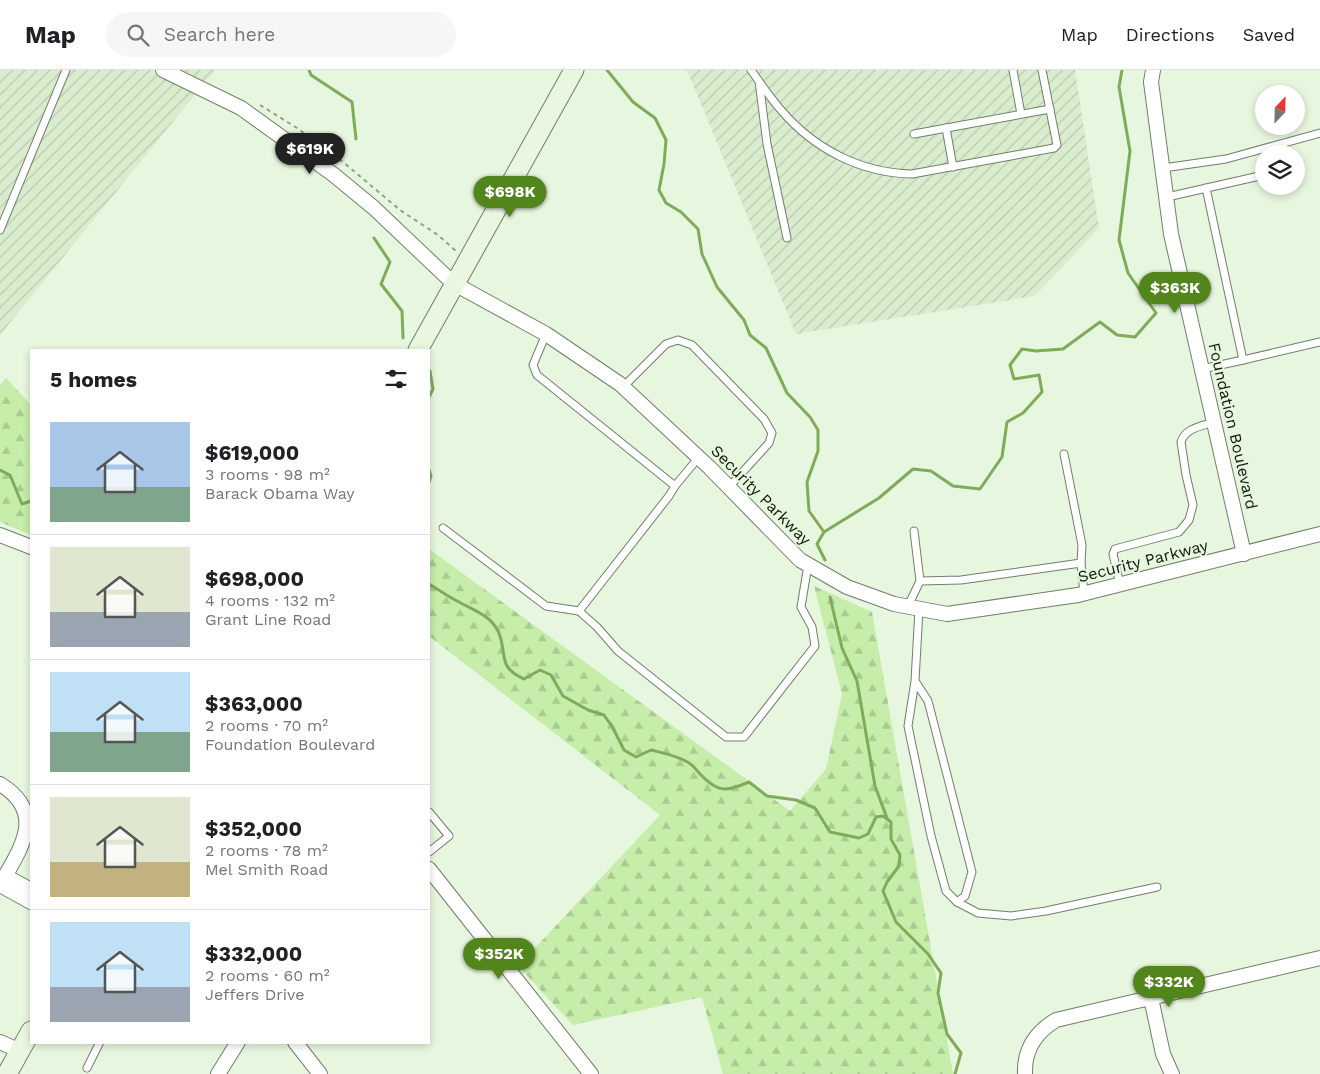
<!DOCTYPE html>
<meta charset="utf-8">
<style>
:root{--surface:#fff;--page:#f6f6f6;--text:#202124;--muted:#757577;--line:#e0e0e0;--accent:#52851c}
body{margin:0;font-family:"Work Sans",sans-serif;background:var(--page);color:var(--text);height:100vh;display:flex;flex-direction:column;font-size:19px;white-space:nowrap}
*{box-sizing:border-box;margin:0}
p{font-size:16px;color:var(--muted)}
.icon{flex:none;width:28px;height:28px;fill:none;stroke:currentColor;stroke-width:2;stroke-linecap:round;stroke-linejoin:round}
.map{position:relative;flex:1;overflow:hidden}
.sheet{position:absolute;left:30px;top:279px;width:400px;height:695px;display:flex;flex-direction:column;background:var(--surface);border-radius:0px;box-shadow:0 2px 8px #0003}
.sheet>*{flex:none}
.needle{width:32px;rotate:22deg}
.buttons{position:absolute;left:1255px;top:15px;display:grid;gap:10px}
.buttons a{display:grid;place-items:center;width:50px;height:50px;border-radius:50%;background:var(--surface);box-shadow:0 2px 8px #0003;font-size:25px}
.price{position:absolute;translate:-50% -42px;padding:0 11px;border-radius:18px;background:var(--accent);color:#fff;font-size:16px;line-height:32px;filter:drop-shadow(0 1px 2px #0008)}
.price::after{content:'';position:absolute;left:50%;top:30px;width:15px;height:11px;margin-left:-8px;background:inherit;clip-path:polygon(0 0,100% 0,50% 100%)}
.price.selected{background:#222;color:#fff}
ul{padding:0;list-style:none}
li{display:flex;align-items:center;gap:15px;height:125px;padding:0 20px}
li+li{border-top:1px solid var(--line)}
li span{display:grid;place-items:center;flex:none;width:140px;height:100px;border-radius:0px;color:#555}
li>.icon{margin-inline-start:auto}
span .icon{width:60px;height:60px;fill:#fffc;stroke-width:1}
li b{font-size:21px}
h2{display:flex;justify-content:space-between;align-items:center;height:60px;padding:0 20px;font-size:21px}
header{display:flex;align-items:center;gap:30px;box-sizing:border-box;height:70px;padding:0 25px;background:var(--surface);border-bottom:1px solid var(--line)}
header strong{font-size:24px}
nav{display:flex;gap:28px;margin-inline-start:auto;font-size:18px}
.search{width:350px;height:45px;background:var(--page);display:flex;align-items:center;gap:12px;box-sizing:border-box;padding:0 18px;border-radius:28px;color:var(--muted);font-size:19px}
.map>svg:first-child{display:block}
.industrial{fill:url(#industrial-furrows)}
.forest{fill:url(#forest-firs)}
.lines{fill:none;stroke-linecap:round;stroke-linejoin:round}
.stream{stroke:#7fac5b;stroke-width:3}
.lane-casing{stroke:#717e69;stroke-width:9}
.street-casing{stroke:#717e69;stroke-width:16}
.secondary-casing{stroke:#717e69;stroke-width:21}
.path{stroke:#949f8d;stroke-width:2;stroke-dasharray:4 4;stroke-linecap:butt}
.lane{stroke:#fff;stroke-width:7}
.street{stroke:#fff;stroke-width:14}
.secondary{stroke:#eaf7e0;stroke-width:19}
.labels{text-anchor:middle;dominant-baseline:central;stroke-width:4;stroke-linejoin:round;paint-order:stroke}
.street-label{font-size:16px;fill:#12160e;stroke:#e7f6de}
</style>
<header>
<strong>Map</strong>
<div class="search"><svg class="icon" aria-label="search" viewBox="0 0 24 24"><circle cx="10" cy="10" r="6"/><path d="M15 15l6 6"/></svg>Search here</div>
<nav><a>Map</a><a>Directions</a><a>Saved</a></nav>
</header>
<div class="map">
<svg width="1320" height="1004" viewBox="0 0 1320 1004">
<defs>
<pattern id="industrial-furrows" width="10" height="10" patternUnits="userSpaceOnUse" patternTransform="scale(1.25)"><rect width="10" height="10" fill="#daecce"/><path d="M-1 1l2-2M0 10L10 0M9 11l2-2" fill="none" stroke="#bacab0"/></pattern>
<pattern id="forest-firs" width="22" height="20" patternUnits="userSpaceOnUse" patternTransform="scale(1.25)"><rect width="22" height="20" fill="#c6edaa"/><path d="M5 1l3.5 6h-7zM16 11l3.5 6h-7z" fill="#a9ca91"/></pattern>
</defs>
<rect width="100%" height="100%" fill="#e7f6de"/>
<g class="industrial">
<path d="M0 0H215L0 265Z"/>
<path d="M687 0H1075L1099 158 1035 226 796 264Z"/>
</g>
<g class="forest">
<path d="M6 308 31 335V465L0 452V315Z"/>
<path d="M429 479 790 741 826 699 842 624 814 516 872 542 953 1004H723L702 927 573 955 518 896 660 745 429 566Z"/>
</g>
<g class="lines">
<g class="stream">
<path d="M309 0 311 5 352 32 356 69"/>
<path d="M607 0 633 32 655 48 666 70 664 94 659 120 666 133 681 142 698 159 702 184 717 217 744 250 750 265 766 278 787 323 810 347 818 360V381L807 412 809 441 824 462"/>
<path d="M374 168 390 192 381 214 402 241 403 268"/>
<path d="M429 327 433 319 430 301"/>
<path d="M0 400 10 405 22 434 31 431"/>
<path d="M429 400 431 406 429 412"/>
<path d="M825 490 817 474 824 462 879 428 913 399 931 401 953 416 980 419 1002 387 1007 352 1023 343 1042 322 1039 305 1014 309 1010 295 1022 279 1036 281 1063 279 1100 252 1117 265 1135 267 1156 243 1128 203 1119 170 1130 81 1119 17 1122 0"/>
<path d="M429 514C439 520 449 527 459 532 473 540 490 545 498 561 508 582 496 597 524 609L540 600 551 605 563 626 588 640 604 645 613 658 624 680 636 687 651 680C663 683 679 686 689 693 693 695 697 701 700 704 718 723 726 722 749 712L767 726 796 730 815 738 830 762 859 768 868 764 876 747 883 746 891 752V769L900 785 899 796 887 812 883 821 896 852 928 884 941 903 938 923 947 964 961 983 955 1004"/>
<path d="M830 527 842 578 857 611 875 716 887 748"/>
</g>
<defs>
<g id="lane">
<path d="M751 0C761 14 770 28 781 40 814 79 861 103 912 104L1054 78 1057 75 1042 0"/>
<path d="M1013 0 1021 44"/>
<path d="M759 11 767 74 787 168"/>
<path d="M946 58 953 97"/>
<path d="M914 64 1050 39"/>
<path d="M1163 98 1226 89 1320 63"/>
<path d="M1167 127 1264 105"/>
<path d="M0 160 66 0"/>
<path d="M546 264 533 295 537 305 675 416 669 426 579 541 597 557 618 581 726 667H744L815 576 812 557 801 537 808 495"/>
<path d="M1243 290 1320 272"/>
<path d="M1202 299 1243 290 1206 118"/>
<path d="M623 317 666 274 678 270 692 275 764 349 772 363 769 373 729 417"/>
<path d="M1064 384 1082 475 1081 493"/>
<path d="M675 416 699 387"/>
<path d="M443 458 546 536 579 541"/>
<path d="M920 511 961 510 1081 493 1084 524"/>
<path d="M1120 515 1113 484 1115 479 1179 462 1189 450 1193 435 1186 405 1181 372C1185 358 1202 356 1214 352"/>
<path d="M908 536 920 511 914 461"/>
<path d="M915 611 908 656 931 766 946 821 957 832 965 826 972 802 928 631 915 611 919 539"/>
<path d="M429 742 449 766 429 782"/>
<path d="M957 832 978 843 1011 846 1046 841 1157 817"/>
<path d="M87 998 100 972"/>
</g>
<g id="street">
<path d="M163 0 241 38 334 105 374 138 453 213 546 264 620 314 710 398 800 490 847 517 894 534 947 544 1078 525 1320 464"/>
<path d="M1153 0 1151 12 1171 164 1244 484"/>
<path d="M0 465 31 477"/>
<path d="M0 714C47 743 21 778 0 815"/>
<path d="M429 799 591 1004"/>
<path d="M5 806 31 820"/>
<path d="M0 815 31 832"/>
<path d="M1151 928 1163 984 1172 1004"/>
<path d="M0 972 20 981"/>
<path d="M295 972 320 1004"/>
<path d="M218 1004 238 972"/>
<path d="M1025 1004C1024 980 1036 962 1056 950L1320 888"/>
</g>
<g id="secondary">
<path d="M418 280 574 0"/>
<path d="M7 1004 31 961"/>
</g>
</defs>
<use href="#lane" class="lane-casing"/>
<use href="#street" class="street-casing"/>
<use href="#secondary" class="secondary-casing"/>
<path class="path" d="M260 35 297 58 343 92 400 140 438 165 456 181"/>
<use href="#lane" class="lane"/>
<use href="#street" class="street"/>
<use href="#secondary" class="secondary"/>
</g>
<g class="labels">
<g class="street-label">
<text transform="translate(1233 356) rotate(77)">Foundation Boulevard</text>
<text transform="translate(761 425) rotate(45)">Security Parkway</text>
<text transform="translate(1143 491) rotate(-14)">Security Parkway</text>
</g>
</g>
</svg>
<div class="buttons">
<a><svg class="needle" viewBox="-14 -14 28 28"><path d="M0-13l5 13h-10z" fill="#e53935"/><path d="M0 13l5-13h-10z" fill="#757577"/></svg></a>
<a><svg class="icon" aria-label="layers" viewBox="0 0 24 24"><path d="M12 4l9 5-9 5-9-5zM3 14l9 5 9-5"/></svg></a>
</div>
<b class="price selected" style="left:310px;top:105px">$619K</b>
<b class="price" style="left:510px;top:148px">$698K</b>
<b class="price" style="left:1175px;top:244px">$363K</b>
<b class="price" style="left:499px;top:910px">$352K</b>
<b class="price" style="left:1169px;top:938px">$332K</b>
<section class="sheet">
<h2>5 homes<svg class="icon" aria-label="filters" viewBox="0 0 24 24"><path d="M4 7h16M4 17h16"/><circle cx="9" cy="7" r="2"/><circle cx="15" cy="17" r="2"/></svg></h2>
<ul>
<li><span style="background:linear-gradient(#a9c7e8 65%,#7fa58c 0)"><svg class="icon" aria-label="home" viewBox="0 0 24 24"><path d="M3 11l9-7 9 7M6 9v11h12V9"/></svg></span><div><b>$619,000</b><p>3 rooms · 98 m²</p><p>Barack Obama Way</p></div></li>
<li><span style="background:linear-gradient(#dfe7d0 65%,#9aa5b1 0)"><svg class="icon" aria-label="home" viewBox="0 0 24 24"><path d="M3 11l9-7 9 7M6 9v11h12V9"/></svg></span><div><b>$698,000</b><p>4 rooms · 132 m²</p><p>Grant Line Road</p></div></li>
<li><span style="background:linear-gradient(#bfe0f5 60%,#7fa58c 0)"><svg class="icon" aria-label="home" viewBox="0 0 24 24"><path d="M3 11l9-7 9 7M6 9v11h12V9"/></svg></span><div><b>$363,000</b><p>2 rooms · 70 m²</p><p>Foundation Boulevard</p></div></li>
<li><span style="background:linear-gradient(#dfe7d0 65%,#c2b280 0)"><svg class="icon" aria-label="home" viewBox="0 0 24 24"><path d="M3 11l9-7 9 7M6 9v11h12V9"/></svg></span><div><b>$352,000</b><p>2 rooms · 78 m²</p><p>Mel Smith Road</p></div></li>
<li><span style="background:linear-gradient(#bfe0f5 65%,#9aa5b1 0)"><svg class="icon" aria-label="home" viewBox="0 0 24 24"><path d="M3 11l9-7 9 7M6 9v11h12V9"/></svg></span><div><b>$332,000</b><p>2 rooms · 60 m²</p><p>Jeffers Drive</p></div></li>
</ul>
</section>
</div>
